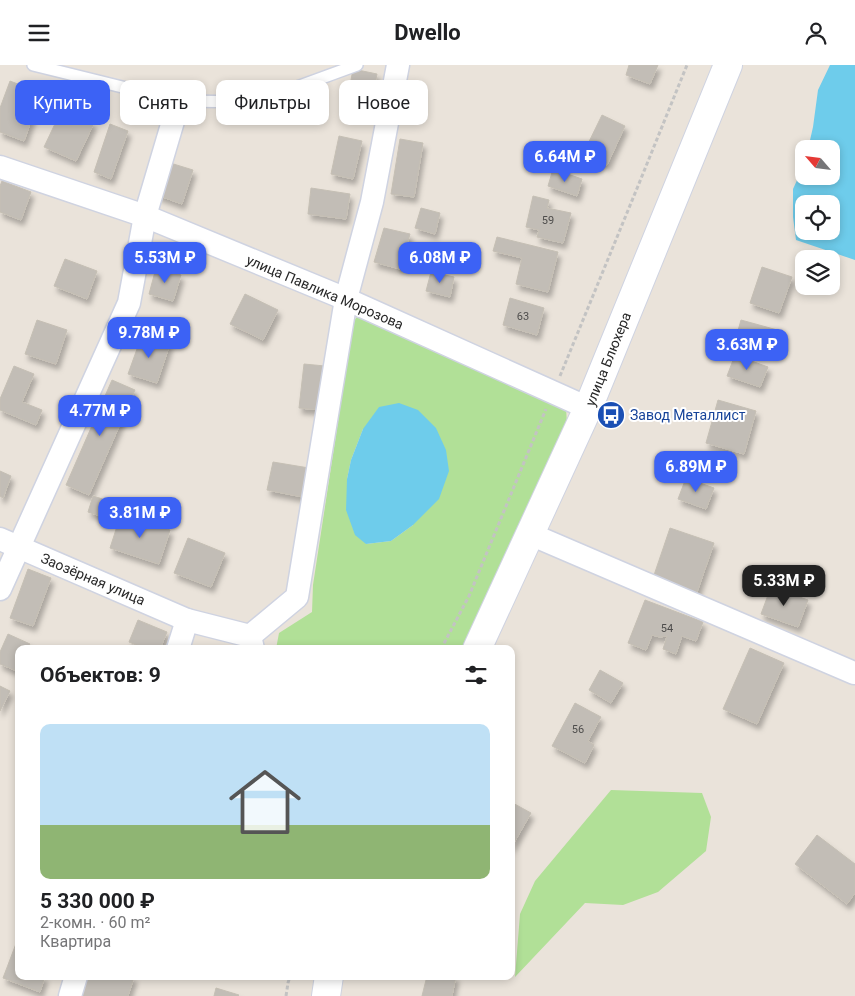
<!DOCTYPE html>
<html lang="ru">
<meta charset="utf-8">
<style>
:root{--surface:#fff;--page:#f6f6f6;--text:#202124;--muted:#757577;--line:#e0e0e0;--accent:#3c62f5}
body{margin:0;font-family:Roboto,sans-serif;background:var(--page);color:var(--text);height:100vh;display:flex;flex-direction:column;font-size:19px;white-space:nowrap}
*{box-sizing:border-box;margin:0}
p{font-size:16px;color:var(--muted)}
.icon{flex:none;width:28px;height:28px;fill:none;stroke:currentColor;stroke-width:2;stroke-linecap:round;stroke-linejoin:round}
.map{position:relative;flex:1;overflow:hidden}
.side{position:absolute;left:15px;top:580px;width:500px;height:335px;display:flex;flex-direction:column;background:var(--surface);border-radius:10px;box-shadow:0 2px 8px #0003}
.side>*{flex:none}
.guide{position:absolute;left:15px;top:15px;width:500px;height:45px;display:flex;gap:10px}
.needle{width:32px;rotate:298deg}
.controls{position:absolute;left:795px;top:75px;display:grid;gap:10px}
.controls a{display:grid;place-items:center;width:45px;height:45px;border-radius:10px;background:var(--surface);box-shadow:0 2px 8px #0003;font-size:25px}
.price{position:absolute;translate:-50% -42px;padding:0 11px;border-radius:10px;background:var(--accent);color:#fff;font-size:16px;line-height:32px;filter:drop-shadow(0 1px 2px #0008)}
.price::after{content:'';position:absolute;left:50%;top:30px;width:15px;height:11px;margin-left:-8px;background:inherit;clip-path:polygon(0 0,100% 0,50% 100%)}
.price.current{background:#222;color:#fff}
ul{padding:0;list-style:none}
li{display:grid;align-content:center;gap:10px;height:265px;padding:0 25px}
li+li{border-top:1px solid var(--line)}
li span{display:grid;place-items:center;height:155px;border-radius:10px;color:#555}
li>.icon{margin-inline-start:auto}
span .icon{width:90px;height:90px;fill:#fffc;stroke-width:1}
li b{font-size:21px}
h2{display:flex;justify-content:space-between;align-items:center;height:60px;padding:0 25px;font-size:21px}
.tag{padding:0 18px;border-radius:10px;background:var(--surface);box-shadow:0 2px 8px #0003;font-size:18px;line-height:45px}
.tag.current{background:var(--accent);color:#fff}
header{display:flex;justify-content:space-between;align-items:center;height:65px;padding:0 25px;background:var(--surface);font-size:22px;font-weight:700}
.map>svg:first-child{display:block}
.green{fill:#b1e097;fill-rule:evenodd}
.water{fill:#6ecceb;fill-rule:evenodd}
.building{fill:#c2bdb6;stroke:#c5bfb4;filter:url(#shadow)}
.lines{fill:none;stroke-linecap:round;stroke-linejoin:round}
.service-casing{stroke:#cfd3e1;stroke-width:14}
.minor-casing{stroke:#cfd3e1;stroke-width:25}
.tertiary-casing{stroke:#cfd3e1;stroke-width:30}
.path{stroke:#c3c3c3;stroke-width:3;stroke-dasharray:4 2.5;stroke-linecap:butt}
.service{stroke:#fff;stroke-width:11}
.minor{stroke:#fff;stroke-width:22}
.tertiary{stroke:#fff;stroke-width:28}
.labels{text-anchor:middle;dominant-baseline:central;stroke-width:4;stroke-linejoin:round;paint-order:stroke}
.number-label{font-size:11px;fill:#4e4d4c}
.street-label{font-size:14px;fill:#282828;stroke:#fff}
.transit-label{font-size:14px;fill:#164399;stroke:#fff;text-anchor:start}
</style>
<header><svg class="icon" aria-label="menu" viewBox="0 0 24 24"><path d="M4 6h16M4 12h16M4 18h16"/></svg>Dwello<svg class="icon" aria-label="person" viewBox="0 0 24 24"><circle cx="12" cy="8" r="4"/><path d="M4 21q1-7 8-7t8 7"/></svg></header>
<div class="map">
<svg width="855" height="931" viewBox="0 0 855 931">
<defs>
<filter id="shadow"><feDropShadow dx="3" dy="5.5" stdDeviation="2.5" flood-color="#0004"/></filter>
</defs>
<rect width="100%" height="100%" fill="#eae3da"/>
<g class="green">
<path d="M357 252 365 253 566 343 567 359 468 584H276L279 568 312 547 313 520 339 350 347 264ZM363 364 413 460 391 476 366 479 347 414 351 395Z"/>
<path d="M611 725 702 728 711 752 706 786 658 827 623 840 585 838 515 912 520 849 535 816Z"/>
</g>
<g class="water">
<path d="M830 0H855V195L796 175 793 152V124L804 100V111H831V84H808L813 62 818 25ZM804 139H831V166H804Z"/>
<path d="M399 338 418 345 436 363 446 385 449 406 439 434 413 460 391 476 366 479 355 470 346 445 347 414 351 395 363 364 379 342Z"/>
</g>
<g class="building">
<path d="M629 0H658L650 19 626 10Z"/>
<path d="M353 4 377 9 372 36 348 31Z"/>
<path d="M10 16 41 28 24 76 0 67V43Z"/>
<path d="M62 44 94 58 76 96 44 82Z"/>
<path d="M602 50 625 61 607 100 583 89Z"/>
<path d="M110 59 128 66 111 114 94 107Z"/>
<path d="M339 71 362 76 353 114 331 109Z"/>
<path d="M400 74 423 78 414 132 391 129Z"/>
<path d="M167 97 193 105 182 139 157 130Z"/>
<path d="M553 104 582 114 577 131 548 121Z"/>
<path d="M2 116 31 127 21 155 0 147V121Z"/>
<path d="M311 123 350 129 346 154 308 149Z"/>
<path d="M533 131 549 135 547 143 571 148 563 178 537 172 539 165 526 162Z"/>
<path d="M421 143 440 148 435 169 415 163Z"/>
<path d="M384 163 410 169 400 204 374 197Z"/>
<path d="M497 172 558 187 548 227 516 219 522 193 493 186Z"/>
<path d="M65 194 97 206 87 234 54 221Z"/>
<path d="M762 202 792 212 779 248 750 238Z"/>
<path d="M156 203 181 210 173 236 149 229Z"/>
<path d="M431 207 454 212 450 232 426 226Z"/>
<path d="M245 229 278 245 263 275 230 259Z"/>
<path d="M510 233 544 243 537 270 503 260Z"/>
<path d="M37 255 67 265 56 299 25 289Z"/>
<path d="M741 255 781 266 776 287 735 276Z"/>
<path d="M142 270 170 279 157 318 128 309Z"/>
<path d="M735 290 768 302 760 322 727 311Z"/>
<path d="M304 299 325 301 321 345 299 343Z"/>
<path d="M14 301 34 309 22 337 42 345 36 360 0 345V334Z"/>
<path d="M112 315 135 325 89 430 66 420Z"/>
<path d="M718 335 756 346 744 389 706 378Z"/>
<path d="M273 397 309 403 303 432 267 425Z"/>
<path d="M0 406 11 411 3 433 0 431Z"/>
<path d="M686 413 714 423 706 444 678 434Z"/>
<path d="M93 431 109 436 103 452 88 447Z"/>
<path d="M121 449 170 465 159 499 110 483Z"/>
<path d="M670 463 714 478 696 530 652 516Z"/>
<path d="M188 473 225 488 211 522 174 508Z"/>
<path d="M28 504 51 513 33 561 10 553Z"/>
<path d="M771 522 808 535 798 562 761 549Z"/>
<path d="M645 535 703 557 696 576 682 571 676 589 663 584 667 571 660 572 652 570 646 585 628 578Z"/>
<path d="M138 555 167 567 160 584H146L129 577Z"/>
<path d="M8 569 30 579 27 584H19V603L17 606 0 599V587Z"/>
<path d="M750 583 784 598 757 659 723 644Z"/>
<path d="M600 605 623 618 611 638 589 625Z"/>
<path d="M0 621 10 626 0 646Z"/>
<path d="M575 638 601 652 588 676 594 680 585 698 552 681Z"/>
<path d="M511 737 531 748 511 783Z"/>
<path d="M817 770 855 799V828L847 839 795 799Z"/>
<path d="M17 876 19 877V911H45L40 927 3 913Z"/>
<path d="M82 911H131L134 912 128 931H80Z"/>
<path d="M427 911H456L452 931H422Z"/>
<path d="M216 923 239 930 238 931H214Z"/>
</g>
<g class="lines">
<defs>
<path id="service" d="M33 0 179 36 256 37 357 0"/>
<g id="minor">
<path d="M0 102 145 151 346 234 588 343"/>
<path d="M530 469 854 608"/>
<path d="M0 474 187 555 250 571 253 584"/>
<path d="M0 524 129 238 145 151 179 36"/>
<path d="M250 571 297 532 346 234 372 137 398 0"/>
<path d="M178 584 187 555"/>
<path d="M70 931 76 911"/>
</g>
<g id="tertiary">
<path d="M477 584 588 343 728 0"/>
<path d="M326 931 329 911"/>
</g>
</defs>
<use href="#service" class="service-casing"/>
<use href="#minor" class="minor-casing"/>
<use href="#tertiary" class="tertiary-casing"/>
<g class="path">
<path d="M560 311 638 121 687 0"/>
<path d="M441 584 469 531 546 344"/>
<path d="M286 931 288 918 290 911"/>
</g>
<use href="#service" class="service"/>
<use href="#minor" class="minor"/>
<use href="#tertiary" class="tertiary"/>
</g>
<defs>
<symbol id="bus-disc" viewBox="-11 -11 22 22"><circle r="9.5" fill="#1a4fb4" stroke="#fff"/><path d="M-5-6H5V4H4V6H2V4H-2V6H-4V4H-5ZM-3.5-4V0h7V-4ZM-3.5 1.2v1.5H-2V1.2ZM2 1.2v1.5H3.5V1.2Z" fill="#fff"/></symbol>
</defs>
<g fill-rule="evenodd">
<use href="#bus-disc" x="595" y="334" width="32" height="32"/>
</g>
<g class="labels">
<g class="number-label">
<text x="548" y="155">59</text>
<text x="523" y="251">63</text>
<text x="667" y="563">54</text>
<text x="578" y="664">56</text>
</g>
<g class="street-label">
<text transform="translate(325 227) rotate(23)">улица Павлика Морозова</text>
<text transform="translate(608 294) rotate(-68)">улица Блюхера</text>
<text transform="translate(93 514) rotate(23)">Заозёрная улица</text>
</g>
<g class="transit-label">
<text x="630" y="350">Завод Металлист</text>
</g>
</g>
</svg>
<div class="controls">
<a><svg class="needle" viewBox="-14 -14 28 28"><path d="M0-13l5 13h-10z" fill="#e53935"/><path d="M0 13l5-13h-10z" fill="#757577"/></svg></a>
<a><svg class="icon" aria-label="locate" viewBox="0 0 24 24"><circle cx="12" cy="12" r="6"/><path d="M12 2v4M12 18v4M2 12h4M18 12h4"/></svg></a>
<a><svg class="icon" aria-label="layers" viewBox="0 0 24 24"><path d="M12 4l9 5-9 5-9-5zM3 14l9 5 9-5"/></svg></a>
</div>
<b class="price" style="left:565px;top:118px">6.64M ₽</b>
<b class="price" style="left:165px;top:219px">5.53M ₽</b>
<b class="price" style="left:440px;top:219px">6.08M ₽</b>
<b class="price" style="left:149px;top:294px">9.78M ₽</b>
<b class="price" style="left:747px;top:306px">3.63M ₽</b>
<b class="price" style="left:100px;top:372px">4.77M ₽</b>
<b class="price" style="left:696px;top:428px">6.89M ₽</b>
<b class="price" style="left:140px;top:474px">3.81M ₽</b>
<b class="price current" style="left:784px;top:542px">5.33M ₽</b>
<div class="guide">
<a class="tag current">Купить</a>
<a class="tag">Снять</a>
<a class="tag">Фильтры</a>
<a class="tag">Новое</a>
</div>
<section class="side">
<h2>Объектов: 9<svg class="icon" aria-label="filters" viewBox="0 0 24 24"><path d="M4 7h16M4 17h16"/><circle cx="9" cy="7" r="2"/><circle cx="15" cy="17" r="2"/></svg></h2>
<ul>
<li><span style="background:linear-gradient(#bfe0f5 65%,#8fb573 0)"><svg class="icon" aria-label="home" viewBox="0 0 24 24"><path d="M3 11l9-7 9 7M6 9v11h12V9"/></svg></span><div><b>5 330 000 ₽</b><p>2-комн. · 60 m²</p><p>Квартира</p></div></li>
</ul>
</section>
</div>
